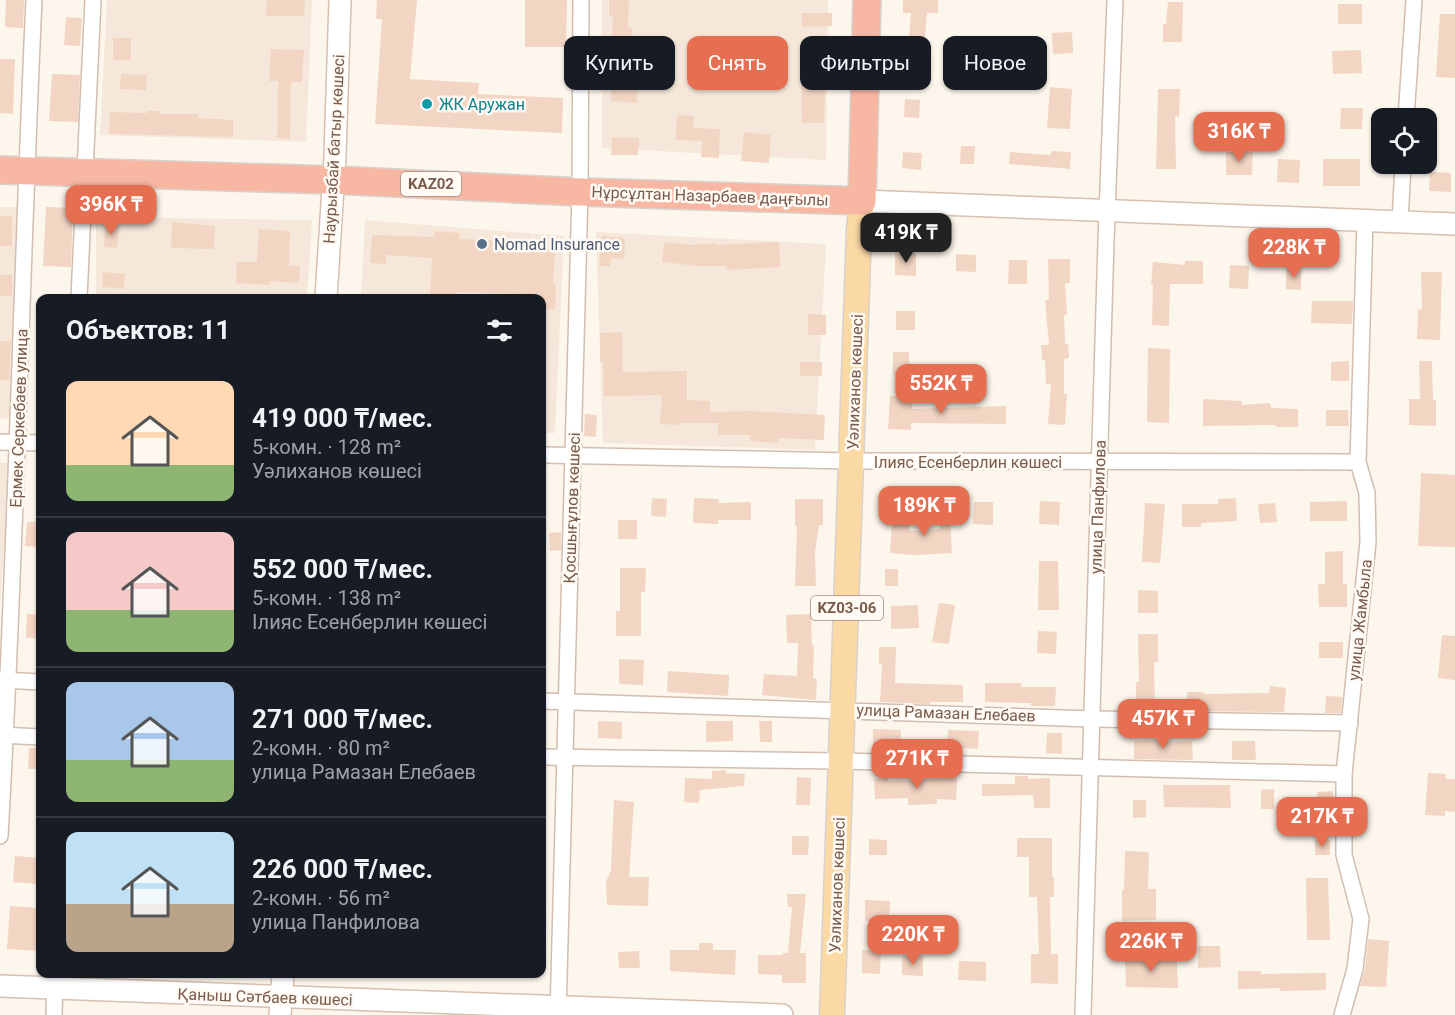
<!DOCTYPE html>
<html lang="ru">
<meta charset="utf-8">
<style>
:root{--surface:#171b24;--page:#242831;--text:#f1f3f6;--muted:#9ea1a6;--line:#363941;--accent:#e76f51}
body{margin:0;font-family:Roboto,sans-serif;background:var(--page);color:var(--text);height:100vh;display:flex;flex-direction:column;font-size:22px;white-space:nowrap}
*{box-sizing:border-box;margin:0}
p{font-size:20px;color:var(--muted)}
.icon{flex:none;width:33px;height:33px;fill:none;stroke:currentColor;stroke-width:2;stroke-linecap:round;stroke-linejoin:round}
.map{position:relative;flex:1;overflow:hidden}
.sheet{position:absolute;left:36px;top:294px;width:510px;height:684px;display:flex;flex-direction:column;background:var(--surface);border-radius:12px;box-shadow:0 2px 4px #0004}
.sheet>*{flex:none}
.hud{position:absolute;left:564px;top:36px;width:570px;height:54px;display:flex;gap:12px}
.fabs{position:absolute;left:1371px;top:108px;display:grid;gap:12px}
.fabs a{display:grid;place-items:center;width:66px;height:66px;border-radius:12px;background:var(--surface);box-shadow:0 2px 4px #0004;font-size:30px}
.price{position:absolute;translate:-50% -51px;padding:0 14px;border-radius:12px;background:var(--accent);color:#fff;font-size:20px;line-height:39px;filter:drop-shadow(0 2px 3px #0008)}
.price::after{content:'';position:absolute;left:50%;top:36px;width:18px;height:14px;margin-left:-9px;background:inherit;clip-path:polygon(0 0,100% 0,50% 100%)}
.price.selected{background:#222;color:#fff}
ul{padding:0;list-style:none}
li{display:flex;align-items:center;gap:18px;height:150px;padding:0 30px}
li+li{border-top:2px solid var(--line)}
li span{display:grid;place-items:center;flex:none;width:168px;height:120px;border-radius:12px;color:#555}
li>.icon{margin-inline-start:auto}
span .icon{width:72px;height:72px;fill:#fffc;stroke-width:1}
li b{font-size:26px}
h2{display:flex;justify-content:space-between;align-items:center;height:72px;padding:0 30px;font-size:26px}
.chip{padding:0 21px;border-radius:12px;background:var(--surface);box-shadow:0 2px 4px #0004;font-size:21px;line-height:54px}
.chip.selected{background:var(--accent);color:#fff}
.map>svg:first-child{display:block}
.residential{fill:#f5e8da}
.building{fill:#f3d5c3}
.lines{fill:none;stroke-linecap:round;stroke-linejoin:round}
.street-casing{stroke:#d1beb0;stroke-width:18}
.secondary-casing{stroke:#d6c0b0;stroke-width:24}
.primary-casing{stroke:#dad1cd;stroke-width:27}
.highway-casing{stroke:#dad1cd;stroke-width:30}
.street{stroke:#fff;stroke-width:15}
.secondary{stroke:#fff;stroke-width:21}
.primary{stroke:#fbd9a5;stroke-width:24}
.highway{stroke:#f7b7a3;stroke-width:27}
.culture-dot{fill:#0f9aa8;stroke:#fffaf3;stroke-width:2}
.service-dot{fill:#5c6f8a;stroke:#fffaf3;stroke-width:2}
.labels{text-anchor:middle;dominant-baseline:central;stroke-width:5;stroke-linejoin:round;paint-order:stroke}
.shield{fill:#fffaf3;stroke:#a28b7f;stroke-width:1.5}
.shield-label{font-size:15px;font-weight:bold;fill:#7a5c4d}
.culture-label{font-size:16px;fill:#0d838f;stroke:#fffaf3;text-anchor:start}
.street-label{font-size:16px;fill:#7a5c4d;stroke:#fffaf3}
.service-label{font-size:16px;fill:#4e5e75;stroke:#fffaf3;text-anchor:start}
</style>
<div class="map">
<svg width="1455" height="1015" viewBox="0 0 1455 1015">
<rect width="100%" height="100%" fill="#fdf6ec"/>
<g class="residential">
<path d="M107 0H312L306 142 100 135Z"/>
<path d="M602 0H828L826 160 602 148Z"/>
<path d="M0 207H19L10 419 0 418Z"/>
<path d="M96 217 312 220 307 298H96Z"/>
<path d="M365 220 564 236 555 433H542V298H361Z"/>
<path d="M596 232 826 244 815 450 603 443Z"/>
<path d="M0 463H10L0 606Z"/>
</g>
<g class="building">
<path d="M6 0H24L23 28 5 27Z"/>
<path d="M267 0H305L304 16H266Z"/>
<path d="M377 0H417L410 79 479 83 478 94 563 98 562 133 375 124 382 19H376Z"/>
<path d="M525 0H567L566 47H525Z"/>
<path d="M609 0H629L628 28 632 29 631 53 612 52 613 16H609Z"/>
<path d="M903 0H938V13H927L925 38 909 36 911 13H903Z"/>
<path d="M1168 2H1183L1182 42H1163V24H1166Z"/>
<rect x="1338" y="4" width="24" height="20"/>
<path d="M802 13H832V26L802 27Z"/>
<path d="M1440 14H1455V78L1436 77Z"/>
<path d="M66 17 82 18 80 46 64 45Z"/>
<path d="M1072 32 1073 53 1053 54 1052 33Z"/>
<rect x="113" y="38" width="18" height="22"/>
<path d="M271 49 304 50 302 82H291L290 139 277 138 278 81H269Z"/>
<path d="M1361 50 1362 73 1333 74 1332 51Z"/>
<path d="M908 58 926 59 925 73 907 72Z"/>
<path d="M0 59H15L13 114 0 113Z"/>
<path d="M801 61H826L824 123H802Z"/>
<path d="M52 74 80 75 78 122 49 121Z"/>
<path d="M121 74 147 75 146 90 120 89Z"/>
<path d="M612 85 638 87 637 103 611 101Z"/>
<path d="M1050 87 1072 89 1070 129 1047 128Z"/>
<path d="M1158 89H1180L1179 117 1175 116 1176 169H1156Z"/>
<path d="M905 99 920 100 919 118 904 117Z"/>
<path d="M1341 108H1363L1362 129H1340Z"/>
<path d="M147 111H159V114H199L198 118 233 120V137L109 134 110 112 147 113Z"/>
<path d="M677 115 694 116 693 128 720 129 719 158 701 157 702 141 676 140Z"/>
<path d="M744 132 771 135 769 163 741 161Z"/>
<path d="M612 137 639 138 638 155H611Z"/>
<path d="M961 146H975L974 164H960Z"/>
<path d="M1051 151 1071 152 1070 169 1009 164 1010 152 1051 155Z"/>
<path d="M903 152 922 153 921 170 902 168Z"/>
<path d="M1226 152H1253L1252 175H1226Z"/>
<path d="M1278 159 1300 160 1299 183 1277 182Z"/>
<rect x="1323" y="159" width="37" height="27"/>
<path d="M1430 172 1451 173V192L1429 191Z"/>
<path d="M46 207 73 208 71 267 43 266Z"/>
<rect x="0" y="216" width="12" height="30"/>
<path d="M172 222 215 226 214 249 171 248Z"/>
<path d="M105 225 119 226 117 248 104 247Z"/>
<path d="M259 229 290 231 289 266H300L299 283 270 281V285L236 283 237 262H257Z"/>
<path d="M434 231 460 233 459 239 505 241V247L555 250 553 283H556L555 309H542V298H522V294L456 292V298H430L432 258 386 255V264L370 263 372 235 434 237Z"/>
<path d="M602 236 625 238 624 259 611 258 610 266H599Z"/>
<path d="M664 242 693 245 716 243V245L779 242 780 267 727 270V266H698L662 262Z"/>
<path d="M895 253H916V276L895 275Z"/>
<path d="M956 254 976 255V272L956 271Z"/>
<path d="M1048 259H1070V283H1065L1067 315H1064L1065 344H1068L1069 358 1064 359V394H1067L1065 425 1048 424 1051 384H1046L1045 360H1042L1041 345H1049L1045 300H1049Z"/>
<path d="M1009 260H1027V284H1008Z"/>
<path d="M1185 261H1203V284H1170L1169 326 1152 325 1153 285H1151L1153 262 1185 265Z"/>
<path d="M1230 265 1249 266 1248 289 1229 288Z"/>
<path d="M1286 269H1301V290L1286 289Z"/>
<path d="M103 272 125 274 124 289 102 287Z"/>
<path d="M1421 272H1442L1440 340 1417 339 1418 309 1422 310Z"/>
<rect x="0" y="275" width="12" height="21"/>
<path d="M1312 301H1353L1352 324 1311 323Z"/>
<rect x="896" y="311" width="19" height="19"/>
<path d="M808 314 826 315V335H808Z"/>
<path d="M622 332 623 372 687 371V400L710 401V412L751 411 825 415 824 440 779 438V443L750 441V435H718V423H679V425L660 424 662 395 604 396 603 362H600V333Z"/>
<path d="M0 341H11L9 380H0Z"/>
<path d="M1148 348 1170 349 1169 423 1147 422Z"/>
<rect x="893" y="352" width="16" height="23"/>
<path d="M1349 361V381H1331V362Z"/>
<path d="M1419 361H1432L1433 400H1436V426L1409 425V399H1420Z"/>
<rect x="800" y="362" width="22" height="14"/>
<path d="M890 396 913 397 912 409 1006 406V424L911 423V430L888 429Z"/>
<path d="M1203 399 1242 401V405L1270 403 1271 408 1298 409V427H1276V425L1203 426Z"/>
<path d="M1326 410H1348L1349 426H1326Z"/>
<path d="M585 414 597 415 596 437 584 436Z"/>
<path d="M1421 473 1455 475V547L1418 546Z"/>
<path d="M652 498 667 499 666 517 651 516Z"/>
<path d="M694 498 719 499V503L751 502V520H718V524L693 523Z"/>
<path d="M1236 498 1237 521 1201 523V527H1182V504H1218V499Z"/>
<path d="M795 499H823V525H819L815 553 816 586H795L797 526H795Z"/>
<path d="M1040 501 1060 502 1059 525 1039 524Z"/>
<path d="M1347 501V521H1310V502Z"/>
<path d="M974 502H993V525L973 524Z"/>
<path d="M1145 503 1165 504 1160 563 1142 562Z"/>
<path d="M1275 503 1277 522 1260 523 1258 504Z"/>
<path d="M940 504H953V521H950L952 553 914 555 890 553 892 524 909 525V531L940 529Z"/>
<rect x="618" y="520" width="19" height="19"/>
<path d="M27 522H40V547L25 546Z"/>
<path d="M561 532V550L550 551 549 533Z"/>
<path d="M1343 551V584H1347V607H1319L1318 584H1325V552Z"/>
<path d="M1039 561H1058L1059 610H1038Z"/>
<path d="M620 568H646L645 592H641V636H616V611H620Z"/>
<rect x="885" y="569" width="13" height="17"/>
<path d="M1138 590 1158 591V613H1138Z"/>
<path d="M939 603 955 605 949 644 932 642Z"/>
<path d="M918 605 919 628 891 629V606Z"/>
<path d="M27 614H40V638H26Z"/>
<path d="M811 614 812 645H814L813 678 817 679 816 700 762 695 764 674 797 676 798 643H787L786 615Z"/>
<path d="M1038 631 1057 632 1056 654 1037 653Z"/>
<path d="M1138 634H1158V662H1154L1155 710H1136V682H1139Z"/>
<path d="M1442 635 1455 636V680L1438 678Z"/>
<rect x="1319" y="642" width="24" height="16"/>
<path d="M879 647H896L895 683 963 685V702H930V704H921L880 702 882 664H879Z"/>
<path d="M619 659 644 660 643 685 619 684Z"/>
<path d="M668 671 729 675 728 696 667 692Z"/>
<path d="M985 683H1021V687H1056L1055 706H1031V703L985 702Z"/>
<path d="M1270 686 1286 688 1284 712 1188 711 1187 692H1204V694L1269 693Z"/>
<path d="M1326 696 1342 697 1341 713H1325Z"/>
<path d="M598 721 622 722V739L598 738Z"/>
<path d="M706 721H733V741L706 742Z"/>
<path d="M759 721H772V742H760Z"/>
<path d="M873 729 901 730 900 745 873 744Z"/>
<path d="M948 730 979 731 978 749 947 747Z"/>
<path d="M1047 733H1062V754L1046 753Z"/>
<path d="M1157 740V742L1192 741 1193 760 1134 759V741Z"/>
<path d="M1232 741H1255L1256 760H1232Z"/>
<path d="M29 748H40V769H28Z"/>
<path d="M726 770V773L745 774 744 786 700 790 699 803 684 802 685 778 712 779V771Z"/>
<path d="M1428 773 1446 774V779H1455V812L1445 811V816L1425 815Z"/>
<path d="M1015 776H1028V779L1050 778V808H1034L1033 795 982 796V784H1015Z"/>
<path d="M797 777 811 778 810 805H796Z"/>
<path d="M888 778V781L957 778 956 800 937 799V804L908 805V798L875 799 874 779Z"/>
<path d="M1163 785H1230L1231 808 1164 807Z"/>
<path d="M1274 789V809H1261V790Z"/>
<path d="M1333 791V809H1318L1317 792Z"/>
<path d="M614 800 634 802 629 877H649L648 906 607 905 606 882 611 870Z"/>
<path d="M1133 800H1146V817L1133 818Z"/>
<path d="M792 836H809L808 855H792Z"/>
<path d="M1017 838H1052V877H1054V897H1050L1051 954H1058V984L1031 983V954H1039L1037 897H1029V857H1017Z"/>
<path d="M869 839 887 840V855H869Z"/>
<rect x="1315" y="840" width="15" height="15"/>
<path d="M1125 851 1149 852 1148 889H1156V920L1122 921V890H1124Z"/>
<path d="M15 856 40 858V884L13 882Z"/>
<path d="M1306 878H1328L1330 940H1307Z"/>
<path d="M787 894H806L800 953H806V983H782V975L758 974V955H783V953H788L792 907H788Z"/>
<path d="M865 900 890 901 889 922 865 921Z"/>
<path d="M10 906 40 908V951L7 949Z"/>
<path d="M1368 939 1389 941 1386 987 1360 986 1365 970Z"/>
<path d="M699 943H713V950H736L735 975 670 971V950H699Z"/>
<path d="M1198 946H1220L1221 967 1198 968Z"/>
<path d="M862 950H881L880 974 862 973Z"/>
<path d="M639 951 640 968H619L618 952Z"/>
<path d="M1150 955V960H1177L1178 988 1126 987 1125 956Z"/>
<path d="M902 956H923V976L902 975Z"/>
<path d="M959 961 986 962V981L958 980Z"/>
<path d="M1238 971H1261V974L1326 973V990L1280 991V988L1238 989Z"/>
</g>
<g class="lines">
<defs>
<g id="street">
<path d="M1406 118 1414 0"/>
<path d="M1400 222 1403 164"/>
<path d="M79 298 93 0"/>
<path d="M0 442 40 443"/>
<path d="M542 455 852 461 1358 462"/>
<path d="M2 680 40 682"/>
<path d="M542 701 1092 719 1350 723"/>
<path d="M0 735 40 737"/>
<path d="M542 757 841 761 1344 774"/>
<path d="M0 836C16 557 21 279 34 0"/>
<path d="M54 1015 55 974"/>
<path d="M558 1015 580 192 581 0"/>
<path d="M1083 1015 1106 241 1115 0"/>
<path d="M1342 1015 1355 969 1361 919 1344 855V774L1368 542 1367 493 1358 462 1365 221"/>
</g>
<g id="secondary">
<path d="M862 201 1455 224"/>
<path d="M326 298 335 156 340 0"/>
<path d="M0 986 782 1015"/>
<path d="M280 1015 283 974"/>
</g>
<path id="primary" d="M832 1015 859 230 862 201"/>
<path id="highway" d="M0 170 333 180 580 192 862 201 867 0"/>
</defs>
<use href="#street" class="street-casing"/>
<use href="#secondary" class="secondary-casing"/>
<use href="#primary" class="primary-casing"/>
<use href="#highway" class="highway-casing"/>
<use href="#street" class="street"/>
<use href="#secondary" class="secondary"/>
<use href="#primary" class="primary"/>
<use href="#highway" class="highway"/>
</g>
<circle class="culture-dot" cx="427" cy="104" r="6"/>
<circle class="service-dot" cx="482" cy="244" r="6"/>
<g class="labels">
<g class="shield">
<rect x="401" y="172" width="60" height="24" rx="4.5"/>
<rect x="811" y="596" width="72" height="24" rx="4.5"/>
</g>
<g class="shield-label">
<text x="431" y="184">KАZ02</text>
<text x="847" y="608">KZ03-06</text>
</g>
<g class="culture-label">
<text x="439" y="104">ЖК Аружан</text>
</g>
<g class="street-label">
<text transform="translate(334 149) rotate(-87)">Наурызбай батыр көшесі</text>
<text transform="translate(710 196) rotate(2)">Нұрсұлтан Назарбаев даңғылы</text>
<text transform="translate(855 382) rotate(-88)">Уәлиханов көшесі</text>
<text transform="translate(19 418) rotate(-88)">Ермек Серкебаев улица</text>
<text x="968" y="462">Ілияс Есенберлин көшесі</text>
<text transform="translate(1098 507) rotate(-88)">улица Панфилова</text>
<text transform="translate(572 508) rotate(-88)">Қосшығұлов көшесі</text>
<text transform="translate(1360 620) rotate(-84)">улица Жамбыла</text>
<text transform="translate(946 713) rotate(2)">улица Рамазан Елебаев</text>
<text transform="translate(837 885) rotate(-88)">Уәлиханов көшесі</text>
<text transform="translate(265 997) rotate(2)">Қаныш Сәтбаев көшесі</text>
</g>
<g class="service-label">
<text x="494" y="244">Nomad Insurance</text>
</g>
</g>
</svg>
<div class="fabs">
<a><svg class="icon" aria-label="locate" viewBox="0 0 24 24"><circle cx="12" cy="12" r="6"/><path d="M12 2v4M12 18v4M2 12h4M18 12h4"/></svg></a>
</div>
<b class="price" style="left:1239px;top:163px">316K ₸</b>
<b class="price" style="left:111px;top:236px">396K ₸</b>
<b class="price selected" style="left:906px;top:264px">419K ₸</b>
<b class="price" style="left:1294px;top:279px">228K ₸</b>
<b class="price" style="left:941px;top:415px">552K ₸</b>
<b class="price" style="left:924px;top:537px">189K ₸</b>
<b class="price" style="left:1163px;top:750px">457K ₸</b>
<b class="price" style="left:917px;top:790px">271K ₸</b>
<b class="price" style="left:1322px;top:848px">217K ₸</b>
<b class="price" style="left:913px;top:966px">220K ₸</b>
<b class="price" style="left:1151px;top:973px">226K ₸</b>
<div class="hud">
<a class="chip">Купить</a>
<a class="chip selected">Снять</a>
<a class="chip">Фильтры</a>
<a class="chip">Новое</a>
</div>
<section class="sheet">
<h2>Объектов: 11<svg class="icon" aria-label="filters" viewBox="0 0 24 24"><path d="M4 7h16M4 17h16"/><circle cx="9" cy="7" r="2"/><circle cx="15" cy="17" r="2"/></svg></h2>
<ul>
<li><span style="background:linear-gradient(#ffd9b3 70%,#8fb573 0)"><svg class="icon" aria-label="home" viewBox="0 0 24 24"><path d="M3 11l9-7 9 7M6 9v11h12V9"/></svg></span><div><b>419 000 ₸/мес.</b><p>5-комн. · 128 m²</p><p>Уәлиханов көшесі</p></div></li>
<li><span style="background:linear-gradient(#f6c9c9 65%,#8fb573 0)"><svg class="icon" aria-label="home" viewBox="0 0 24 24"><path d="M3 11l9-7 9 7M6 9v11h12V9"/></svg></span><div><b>552 000 ₸/мес.</b><p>5-комн. · 138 m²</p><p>Ілияс Есенберлин көшесі</p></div></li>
<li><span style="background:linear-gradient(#a9c7e8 65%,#8fb573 0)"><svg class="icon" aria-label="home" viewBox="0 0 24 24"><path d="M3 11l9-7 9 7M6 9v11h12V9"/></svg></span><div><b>271 000 ₸/мес.</b><p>2-комн. · 80 m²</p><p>улица Рамазан Елебаев</p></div></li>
<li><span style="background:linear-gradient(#bfe0f5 60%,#b9a48a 0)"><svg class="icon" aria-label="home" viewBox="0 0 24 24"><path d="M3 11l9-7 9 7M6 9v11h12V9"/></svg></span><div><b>226 000 ₸/мес.</b><p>2-комн. · 56 m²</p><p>улица Панфилова</p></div></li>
</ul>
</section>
</div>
